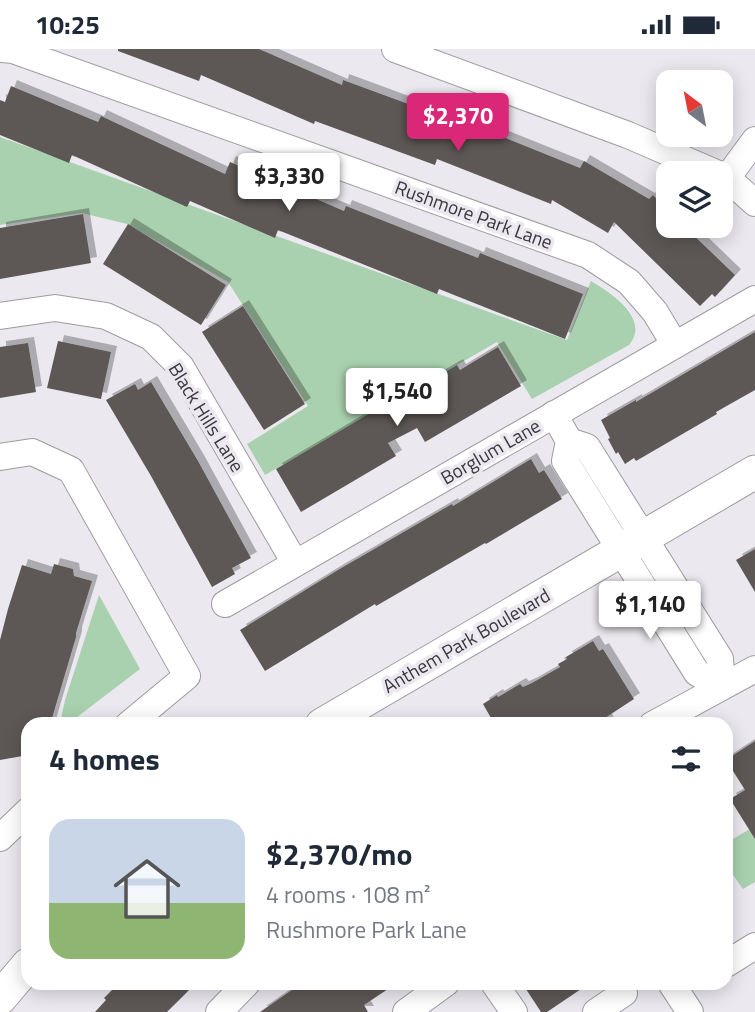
<!DOCTYPE html>
<meta charset="utf-8">
<style>
:root{--surface:#fff;--page:#f6f6f7;--text:#1f2937;--muted:#747a83;--accent:#db2777}
body{margin:0;font-family:"Titillium Web",sans-serif;background:var(--page);color:var(--text);height:100vh;display:flex;flex-direction:column;font-size:26px;white-space:nowrap}
*{box-sizing:border-box;margin:0}
p{font-size:23px;color:var(--muted)}
.icon{flex:none;width:38px;height:38px;fill:none;stroke:currentColor;stroke-width:2;stroke-linecap:round;stroke-linejoin:round}
.map{position:relative;flex:1;overflow:hidden}
.panel{position:absolute;left:21px;top:668px;width:712px;height:273px;display:flex;flex-direction:column;background:var(--surface);border-radius:21px;box-shadow:0 4px 18px #0003}
.panel>*{flex:none}
.needle{width:46px;rotate:328deg}
.controls{position:absolute;left:656px;top:21px;display:grid;gap:14px}
.controls a{display:grid;place-items:center;width:77px;height:77px;border-radius:14px;background:var(--surface);box-shadow:0 4px 18px #0003;font-size:35px}
.price{position:absolute;translate:-50% -60px;padding:0 16px;border-radius:7px;background:#fff;color:#222;font-size:23px;line-height:46px;filter:drop-shadow(0 2px 4px #0008)}
.price::after{content:'';position:absolute;left:50%;top:42px;width:21px;height:16px;margin-left:-10px;background:inherit;clip-path:polygon(0 0,100% 0,50% 100%)}
.price.selected{background:var(--accent);color:#fff}
ul{padding:0;list-style:none}
li{display:flex;align-items:center;gap:21px;height:175px;padding:0 28px}
li span{display:grid;place-items:center;flex:none;width:196px;height:140px;border-radius:21px;color:#555}
li>.icon{margin-inline-start:auto}
span .icon{width:84px;height:84px;fill:#fffc;stroke-width:1}
li b{font-size:30px}
h2{display:flex;justify-content:space-between;align-items:center;height:84px;padding:0 28px;font-size:30px}
.status{display:flex;justify-content:space-between;align-items:center;height:49px;padding:0 35px;background:var(--surface);direction:ltr}
.status svg{height:19px;fill:currentColor}
.map>svg:first-child{display:block}
.green{fill:#a9d1af}
.building{fill:#5d5855;filter:url(#shadow)}
.lines{fill:none;stroke-linecap:round;stroke-linejoin:round}
.minor-casing{stroke:#9d9ba0;stroke-width:28}
.major-casing{stroke:#9d9ba0;stroke-width:35}
.minor{stroke:#fff;stroke-width:26}
.major{stroke:#fff;stroke-width:33}
.labels{text-anchor:middle;dominant-baseline:central;stroke-width:7;stroke-linejoin:round;paint-order:stroke}
.street-label{font-size:19px;fill:#38373a;stroke:#ebe9ef}
</style>
<div class="status"><b>10:25</b><svg viewBox="0 0 49 12"><path d="M0 12V9h3v3zM5 12V6h3v6zM10 12V3h3v9zM15 12V0h3v12zM26 1h20v11H26zM47 4h2v5h-2z"/></svg></div>
<div class="map">
<svg width="755" height="963" viewBox="0 0 755 963">
<defs>
<filter id="shadow"><feDropShadow dx="6" dy="-6" stdDeviation="0" flood-color="#0004"/></filter>
</defs>
<rect width="100%" height="100%" fill="#ebe9ef"/>
<g class="green">
<path d="M0 88 567 291 591 232C611 244 651 270 629 296L532 350 497 293 265 426 247 395 308 357 228 233 127 175 82 164 0 176Z"/>
<path d="M99 546 140 620 68 675H60L65 651Z"/>
<path d="M755 777V833L743 840 726 816V794Z"/>
</g>
<g class="building">
<path d="M118 0H259L342 36 343 31 460 74 461 71 580 119 584 112 649 150 653 146 668 162V177H684L735 226 715 248 712 245 700 257 614 173 608 184 552 151 551 155 437 110 435 116 315 72 314 75 201 26 199 32 118 2Z"/>
<path d="M11 37 98 73 101 67 225 125 230 113 344 162 346 157 478 209 480 204 583 245 565 290 439 240 437 245 278 181 275 189 190 152 187 158 72 106 69 114 0 86V51L5 53Z"/>
<path d="M83 165 91 214 0 230V179Z"/>
<path d="M128 175 226 236 201 276 103 215Z"/>
<path d="M243 257 305 355 264 381 202 283Z"/>
<path d="M755 283V341L716 363 717 365 636 412 634 409 625 415 618 403 616 405 608 390 610 389 601 371 636 351V353Z"/>
<path d="M58 292 111 303 101 350 47 339Z"/>
<path d="M28 294 36 343 0 349V298Z"/>
<path d="M498 298 521 337 425 393 417 379 388 394 396 407 301 463 276 420 377 360 378 362 457 316 460 321Z"/>
<path d="M151 333 198 412 251 509 232 519 235 525 212 538 151 427 106 351 135 335 138 341Z"/>
<path d="M531 410 539 424 544 421 562 450 486 495 485 494 376 557 375 555 265 622 240 581 338 521 452 455 453 457Z"/>
<path d="M755 500V543L736 511Z"/>
<path d="M54 515 73 520 74 527 92 532 76 584V588L50 676H28V706L0 711V591L8 560 22 516 51 525Z"/>
<path d="M593 592 599 602 603 600 634 650 605 669 609 676H495L483 655 497 646 498 648 520 635 523 638 532 634 560 618 558 615 567 610 566 608Z"/>
<path d="M755 692V790L730 750 745 741 726 711Z"/>
<path d="M119 934H196L167 963H95L106 951 104 949Z"/>
<path d="M302 934H397L364 956 368 963H260Z"/>
<path d="M522 934H590L547 963H541Z"/>
</g>
<g class="lines">
<defs>
<g id="minor">
<path d="M2 0 13 1 588 206 629 233 655 263 675 296"/>
<path d="M395 0 628 86 716 124"/>
<path d="M721 127 727 129 755 154"/>
<path d="M727 129 755 91"/>
<path d="M0 267 55 259 106 267 151 288 181 318 295 514"/>
<path d="M554 365 569 392 565 412 697 624 722 637"/>
<path d="M569 392 587 398 720 610 722 637"/>
<path d="M0 408 32 403 71 421 187 627 128 676"/>
<path d="M225 555 755 250"/>
<path d="M652 676 755 620"/>
<path d="M0 789 28 762"/>
<path d="M726 915 755 897"/>
<path d="M494 934 514 963"/>
<path d="M671 934 690 963"/>
<path d="M219 963 247 934"/>
<path d="M406 963 446 934"/>
<path d="M596 963 624 944"/>
</g>
<g id="major">
<path d="M322 676 755 423"/>
<path d="M0 949 28 916"/>
</g>
</defs>
<use href="#minor" class="minor-casing"/>
<use href="#major" class="major-casing"/>
<use href="#minor" class="minor"/>
<use href="#major" class="major"/>
</g>
<g class="labels">
<g class="street-label">
<text transform="translate(474 165) rotate(20)">Rushmore Park Lane</text>
<text transform="translate(207 368) rotate(58)">Black Hills Lane</text>
<text transform="translate(490 402) rotate(-30)">Borglum Lane</text>
<text transform="translate(466 591) rotate(-30)">Anthem Park Boulevard</text>
</g>
</g>
</svg>
<div class="controls">
<a><svg class="needle" viewBox="-14 -14 28 28"><path d="M0-13l5 13h-10z" fill="#e53935"/><path d="M0 13l5-13h-10z" fill="#747a83"/></svg></a>
<a><svg class="icon" aria-label="layers" viewBox="0 0 24 24"><path d="M12 4l9 5-9 5-9-5zM3 14l9 5 9-5"/></svg></a>
</div>
<b class="price selected" style="left:458px;top:104px">$2,370</b>
<b class="price" style="left:289px;top:164px">$3,330</b>
<b class="price" style="left:397px;top:379px">$1,540</b>
<b class="price" style="left:650px;top:592px">$1,140</b>
<section class="panel">
<h2>4 homes<svg class="icon" aria-label="filters" viewBox="0 0 24 24"><path d="M4 7h16M4 17h16"/><circle cx="9" cy="7" r="2"/><circle cx="15" cy="17" r="2"/></svg></h2>
<ul>
<li><span style="background:linear-gradient(#c9d6e8 60%,#8fb573 0)"><svg class="icon" aria-label="home" viewBox="0 0 24 24"><path d="M3 11l9-7 9 7M6 9v11h12V9"/></svg></span><div><b>$2,370/mo</b><p>4 rooms · 108 m²</p><p>Rushmore Park Lane</p></div></li>
</ul>
</section>
</div>
